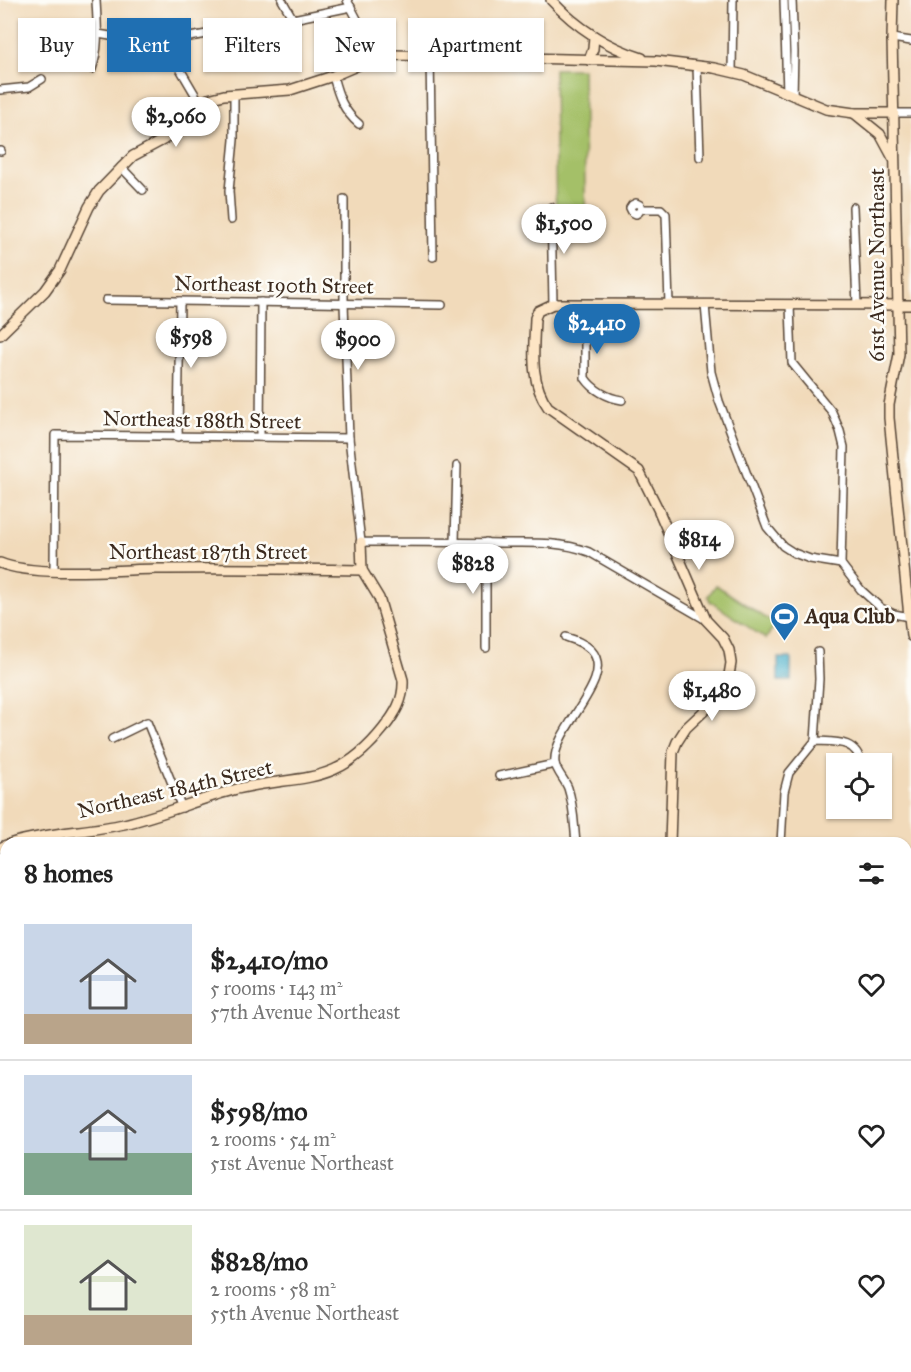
<!DOCTYPE html>
<meta charset="utf-8">
<style>
:root{--surface:#fff;--page:#f6f6f6;--text:#222;--muted:#767676;--line:#e0e0e0;--accent:#1f6fb2}
body{margin:0;font-family:"IM FELL Great Primer",serif;background:var(--page);color:var(--text);height:100vh;display:flex;flex-direction:column;font-size:22px;white-space:nowrap}
*{box-sizing:border-box;margin:0}
p{font-size:20px;color:var(--muted)}
.icon{flex:none;width:33px;height:33px;fill:none;stroke:currentColor;stroke-width:2;stroke-linecap:round;stroke-linejoin:round}
.map{position:relative;flex:1;overflow:hidden}
.panel{position:absolute;left:0px;top:837px;width:912px;height:536px;display:flex;flex-direction:column;background:var(--surface);border-radius:18px 18px 0 0;box-shadow:0 2px 4px #0004}
.panel>*{flex:none}
.guide{position:absolute;left:18px;top:18px;width:600px;height:54px;display:flex;gap:12px}
.tools{position:absolute;left:826px;top:753px;display:grid;gap:12px}
.tools a{display:grid;place-items:center;width:66px;height:66px;border-radius:0px;background:var(--surface);box-shadow:0 2px 4px #0004;font-size:30px}
.price{position:absolute;translate:-50% -51px;padding:0 14px;border-radius:21px;background:#fff;color:#222;font-size:20px;line-height:39px;filter:drop-shadow(0 2px 3px #0008)}
.price::after{content:'';position:absolute;left:50%;top:36px;width:18px;height:14px;margin-left:-9px;background:inherit;clip-path:polygon(0 0,100% 0,50% 100%)}
.price.current{background:var(--accent);color:#fff}
ul{padding:0;list-style:none}
li{display:flex;align-items:center;gap:18px;height:150px;padding:0 24px}
li+li{border-top:2px solid var(--line)}
li span{display:grid;place-items:center;flex:none;width:168px;height:120px;border-radius:0px;color:#555}
li>.icon{margin-inline-start:auto}
span .icon{width:72px;height:72px;fill:#fffc;stroke-width:1}
li b{font-size:26px}
h2{display:flex;justify-content:space-between;align-items:center;height:72px;padding:0 24px;font-size:26px}
.pill{padding:0 21px;border-radius:0px;background:var(--surface);box-shadow:0 2px 4px #0004;font-size:21px;line-height:54px}
.pill.current{background:var(--accent);color:#fff}
.map>svg:first-child{display:block}
.park{fill:#a4c067;stroke:#707542;stroke-width:1.5}
.water{fill:url(#water-ripples);stroke:#436d74;stroke-width:1.5}
.lines{fill:none;stroke-linecap:round;stroke-linejoin:round}
.street-casing{stroke:#564435;stroke-width:10}
.secondary-casing{stroke:#564435;stroke-width:12}
.primary-casing{stroke:#564435;stroke-width:14}
.street{stroke:#fff;stroke-width:7}
.secondary{stroke:#fde5c5;stroke-width:9}
.primary{stroke:#f9bf6d;stroke-width:10}
.labels{text-anchor:middle;dominant-baseline:central;stroke-width:5;stroke-linejoin:round;paint-order:stroke}
.street-label{font-size:21px;fill:#3b2a1e;stroke:#fdfcf7}
.poi-label{font-size:21px;font-weight:bold;fill:#3b2a1e;stroke:#fdfcf7;text-anchor:start}
</style>
<div class="map">
<svg width="911" height="1372" viewBox="0 0 911 1372">
<defs>
<pattern id="water-ripples" width="26" height="14" patternUnits="userSpaceOnUse" patternTransform="scale(1.5)"><rect width="26" height="14" fill="#4bb0ca"/><path d="M2 4q2-2 4 0t4 0M15 11q2-2 4 0t4 0" fill="none" stroke="#408fa3"/></pattern>
</defs>
<rect width="100%" height="100%" fill="#fdfcf7"/>
<filter id="ink" filterUnits="userSpaceOnUse"><feTurbulence type="fractalNoise" baseFrequency=".0167" numOctaves="2"/><feDisplacementMap in="SourceGraphic" scale="12" xChannelSelector="R" yChannelSelector="G"/><feConvolveMatrix kernelMatrix="1 2 1 2 8 2 1 2 1" color-interpolation-filters="sRGB"/></filter>
<filter id="wash" filterUnits="userSpaceOnUse"><feTurbulence type="fractalNoise" baseFrequency=".008" numOctaves="4" result="noise"/><feDisplacementMap in="SourceGraphic" scale="24" xChannelSelector="R" yChannelSelector="G"/><feGaussianBlur stdDeviation="1.35" result="paint"/><feColorMatrix in="noise" values="0 0 0 0 0 0 0 0 0 0 0 0 0 0 0 0 0 1.4 0 .05"/><feComposite in="paint" operator="in"/></filter>
<g filter="url(#wash)">
<rect width="100%" height="100%" fill="#f1daba"/>
<g class="park">
<path d="M554 69H583L586 240H556Z"/>
<path d="M716 585 775 624 766 639 710 601 708 596Z"/>
<path d="M906 1189H911V1260L906 1258Z"/>
</g>
<g class="water">
<rect x="778" y="658" width="13" height="23"/>
<path d="M906 1258 911 1260V1372H442L446 1366H906Z"/>
</g>
</g>
<g filter="url(#ink)">
<g class="lines">
<defs>
<g id="street">
<path d="M282 0 293 19 351 7"/>
<path d="M347 0 377 57"/>
<path d="M784 0 787 93"/>
<path d="M792 0 794 52 793 96"/>
<path d="M98 34 166 45 178 39 207 34"/>
<path d="M892 38 911 41"/>
<path d="M166 45 200 103"/>
<path d="M430 56 433 257"/>
<path d="M697 66 700 157"/>
<path d="M92 69C100 47 97 24 96 0"/>
<path d="M732 72 733 0"/>
<path d="M333 76C338 95 343 111 359 124"/>
<path d="M0 90 29 87 42 79"/>
<path d="M893 113H911"/>
<path d="M0 151H1"/>
<path d="M121 167 143 190"/>
<path d="M344 199V304L349 438 361 542C408 542 454 542 501 543 531 543 560 541 589 552L706 620"/>
<path d="M551 207 553 304"/>
<path d="M853 207 857 305"/>
<path d="M641 209 640 205 636 203 632 205 630 208 632 212 636 214 639 212 641 209H661L666 214 669 304"/>
<path d="M231 220 229 191 234 140V94"/>
<path d="M106 300 442 305"/>
<path d="M585 304V378C593 390 608 398 622 400"/>
<path d="M705 305 711 372 719 401 767 527 783 546 794 553 810 559 841 564"/>
<path d="M790 305 792 363 832 412 840 431 844 447 841 564 861 590 881 608 894 614 909 617"/>
<path d="M178 437 180 301"/>
<path d="M260 437 261 302"/>
<path d="M455 542 457 466"/>
<path d="M54 571 55 435 349 438"/>
<path d="M566 637C575 640 584 643 591 650 618 679 551 729 555 763 556 771 565 780 568 788 574 806 574 824 576 843"/>
<path d="M486 648V542"/>
<path d="M112 739 147 722 182 808"/>
<path d="M815 741C834 742 857 739 861 764"/>
<path d="M499 776 555 764"/>
<path d="M781 843 784 792 789 773 815 741 819 679 818 652"/>
<path d="M906 880H911"/>
<path d="M906 1012 911 1018"/>
<path d="M0 1061 6 1064"/>
<path d="M906 1096 911 1095"/>
<path d="M0 1288 6 1290"/>
<path d="M107 1366 109 1372"/>
<path d="M225 1366 230 1372"/>
<path d="M236 1372 243 1366"/>
<path d="M404 1372 408 1366"/>
</g>
<g id="secondary">
<path d="M551 0C576 27 607 47 642 58"/>
<path d="M893 0 892 38 899 354 889 405V418L911 636"/>
<path d="M589 60 593 49 594 36"/>
<path d="M854 113 880 134 893 158"/>
<path d="M0 335 45 291 60 270 89 207 99 191 133 156 163 140 178 129 200 103 208 99 224 95 290 90 333 76 377 57 394 55 656 61 714 68 744 75 826 109 854 113H893"/>
<path d="M0 563C35 577 115 570 155 569 224 568 293 569 362 570"/>
<path d="M12 843C49 832 87 832 124 824 163 815 199 799 237 789 302 774 336 788 383 729 395 714 404 700 403 680L379 598 362 570 361 542"/>
<path d="M670 843 673 752 677 742 686 728 719 697 728 681 731 663 729 650 723 638 706 620 658 509 639 471 548 407C529 381 534 349 535 318L538 311 553 304 911 305"/>
<path d="M0 848 6 845"/>
</g>
<g id="primary">
<path d="M906 1152H911"/>
<path d="M906 1162 911 1161"/>
<path d="M357 1372 361 1366"/>
</g>
</defs>
<use href="#street" class="street-casing"/>
<use href="#secondary" class="secondary-casing"/>
<use href="#primary" class="primary-casing"/>
<use href="#street" class="street"/>
<use href="#secondary" class="secondary"/>
<use href="#primary" class="primary"/>
</g>
</g>
<defs>
<symbol id="stadium-pin" viewBox="-11 -11 22 30"><path d="M0 17L-7.5 6A9.5 9.5 0 1 1 7.5 6Z" fill="#1f6fb2" stroke="#fdfcf7"/><path d="M0-5a6.5 5 0 1 0 0 10a6.5 5 0 1 0 0-10ZM-3.5-1.8h7v3.6h-7Z" fill="#fff"/></symbol>
</defs>
<g fill-rule="evenodd">
<use href="#stadium-pin" x="768" y="600" width="33" height="45"/>
</g>
<g class="labels">
<g class="street-label">
<text transform="translate(877 265) rotate(-90)">61st Avenue Northeast</text>
<text transform="translate(274 285) rotate(1)">Northeast 190th Street</text>
<text transform="translate(202 420) rotate(1)">Northeast 188th Street</text>
<text x="208" y="552">Northeast 187th Street</text>
<text transform="translate(175 789) rotate(-13)">Northeast 184th Street</text>
</g>
<g class="poi-label">
<text x="805" y="616">Aqua Club</text>
</g>
</g>
</svg>
<div class="tools">
<a><svg class="icon" aria-label="locate" viewBox="0 0 24 24"><circle cx="12" cy="12" r="6"/><path d="M12 2v4M12 18v4M2 12h4M18 12h4"/></svg></a>
</div>
<b class="price" style="left:176px;top:148px">$2,060</b>
<b class="price" style="left:564px;top:255px">$1,500</b>
<b class="price current" style="left:597px;top:355px">$2,410</b>
<b class="price" style="left:191px;top:369px">$598</b>
<b class="price" style="left:358px;top:371px">$900</b>
<b class="price" style="left:699px;top:571px">$814</b>
<b class="price" style="left:473px;top:595px">$828</b>
<b class="price" style="left:712px;top:722px">$1,480</b>
<div class="guide">
<a class="pill">Buy</a>
<a class="pill current">Rent</a>
<a class="pill">Filters</a>
<a class="pill">New</a>
<a class="pill">Apartment</a>
</div>
<section class="panel">
<h2>8 homes<svg class="icon" aria-label="filters" viewBox="0 0 24 24"><path d="M4 7h16M4 17h16"/><circle cx="9" cy="7" r="2"/><circle cx="15" cy="17" r="2"/></svg></h2>
<ul>
<li><span style="background:linear-gradient(#c9d6e8 75%,#b9a48a 0)"><svg class="icon" aria-label="home" viewBox="0 0 24 24"><path d="M3 11l9-7 9 7M6 9v11h12V9"/></svg></span><div><b>$2,410/mo</b><p>5 rooms · 143 m²</p><p>57th Avenue Northeast</p></div><svg class="icon" aria-label="heart" viewBox="0 0 24 24"><path d="M12 20l-8-8c-3-5 5-10 8-4 3-6 11-1 8 4z"/></svg></li>
<li><span style="background:linear-gradient(#c9d6e8 65%,#7fa58c 0)"><svg class="icon" aria-label="home" viewBox="0 0 24 24"><path d="M3 11l9-7 9 7M6 9v11h12V9"/></svg></span><div><b>$598/mo</b><p>2 rooms · 54 m²</p><p>51st Avenue Northeast</p></div><svg class="icon" aria-label="heart" viewBox="0 0 24 24"><path d="M12 20l-8-8c-3-5 5-10 8-4 3-6 11-1 8 4z"/></svg></li>
<li><span style="background:linear-gradient(#dfe7d0 75%,#b9a48a 0)"><svg class="icon" aria-label="home" viewBox="0 0 24 24"><path d="M3 11l9-7 9 7M6 9v11h12V9"/></svg></span><div><b>$828/mo</b><p>2 rooms · 58 m²</p><p>55th Avenue Northeast</p></div><svg class="icon" aria-label="heart" viewBox="0 0 24 24"><path d="M12 20l-8-8c-3-5 5-10 8-4 3-6 11-1 8 4z"/></svg></li>
</ul>
</section>
</div>
